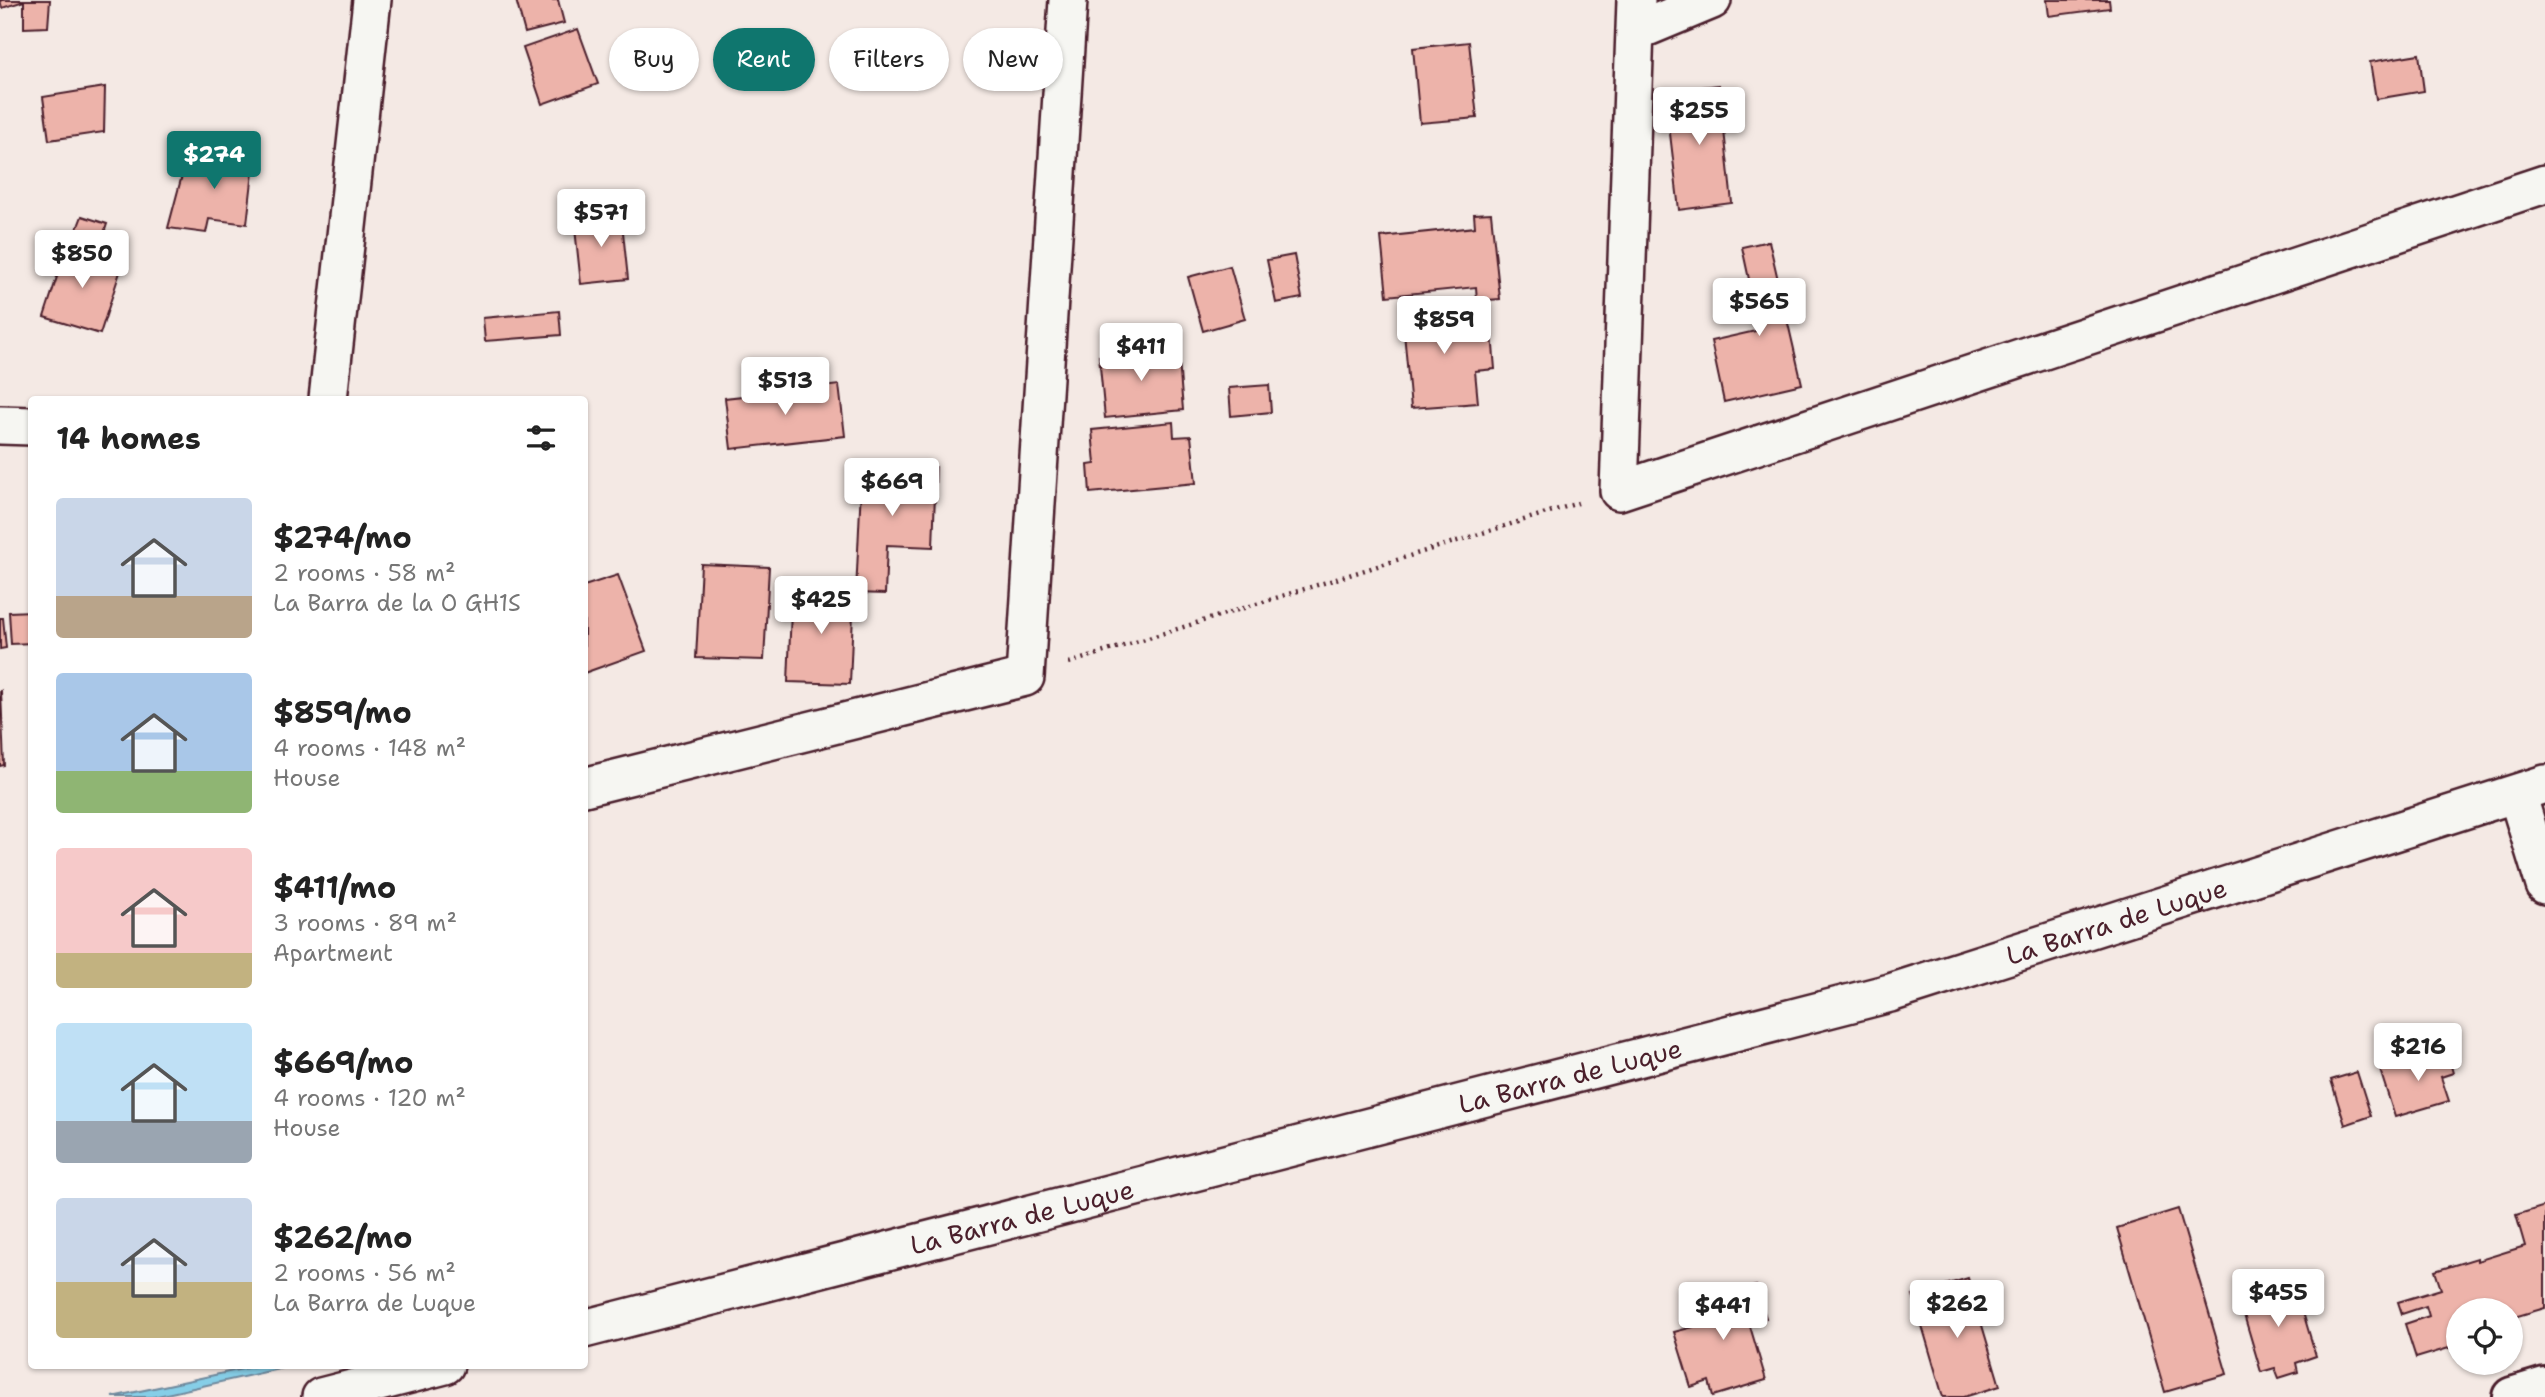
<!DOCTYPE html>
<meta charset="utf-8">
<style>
:root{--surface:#fff;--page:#f6f6f6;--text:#222;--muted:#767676;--accent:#0f766e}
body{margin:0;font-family:"Shantell Sans",sans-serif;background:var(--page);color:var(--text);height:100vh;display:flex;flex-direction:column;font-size:26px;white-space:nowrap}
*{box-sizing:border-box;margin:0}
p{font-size:23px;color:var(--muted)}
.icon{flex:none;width:38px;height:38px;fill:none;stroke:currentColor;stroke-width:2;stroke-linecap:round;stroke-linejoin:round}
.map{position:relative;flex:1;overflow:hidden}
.drawer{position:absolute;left:28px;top:396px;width:560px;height:973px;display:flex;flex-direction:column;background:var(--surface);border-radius:7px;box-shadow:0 2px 5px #0004}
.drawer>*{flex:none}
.hud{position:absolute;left:609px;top:28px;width:665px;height:63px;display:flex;gap:14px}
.controls{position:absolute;left:2446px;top:1298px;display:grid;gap:14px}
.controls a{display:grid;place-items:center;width:77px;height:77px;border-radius:50%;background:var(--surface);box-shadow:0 2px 5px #0004;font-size:35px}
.price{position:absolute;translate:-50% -60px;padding:0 16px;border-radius:7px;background:#fff;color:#222;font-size:23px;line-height:46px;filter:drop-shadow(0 2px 4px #0008)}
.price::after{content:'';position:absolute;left:50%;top:42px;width:21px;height:16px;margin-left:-10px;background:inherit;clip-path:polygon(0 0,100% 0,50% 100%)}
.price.on{background:var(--accent);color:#fff}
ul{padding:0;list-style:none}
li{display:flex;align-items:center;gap:21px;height:175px;padding:0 28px}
li span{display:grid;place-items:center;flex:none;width:196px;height:140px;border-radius:7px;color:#555}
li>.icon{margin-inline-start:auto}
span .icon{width:84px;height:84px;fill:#fffc;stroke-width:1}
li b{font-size:30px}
h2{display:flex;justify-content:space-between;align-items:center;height:84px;padding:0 28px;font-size:30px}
.tag{padding:0 24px;border-radius:32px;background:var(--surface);box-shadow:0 2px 5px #0004;font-size:24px;line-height:63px}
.tag.on{background:var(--accent);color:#fff}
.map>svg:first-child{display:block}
.water{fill:#86cee7;stroke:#6e889c;stroke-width:2}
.building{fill:#edb3aa;stroke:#4a1f2b;stroke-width:2}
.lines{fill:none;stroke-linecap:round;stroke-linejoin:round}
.minor-casing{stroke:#4a1f2b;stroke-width:42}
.tertiary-casing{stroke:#4a1f2b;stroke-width:44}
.path{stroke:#4a1f2b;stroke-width:4.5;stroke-dasharray:2 5;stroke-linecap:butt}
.minor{stroke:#f6f6f2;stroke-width:37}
.tertiary{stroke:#f6f6f2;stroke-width:38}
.labels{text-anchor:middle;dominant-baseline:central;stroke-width:5;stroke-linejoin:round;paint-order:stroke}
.street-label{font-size:26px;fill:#4a1f2b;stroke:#f6f6f2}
</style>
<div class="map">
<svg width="2545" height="1397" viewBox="0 0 2545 1397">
<rect width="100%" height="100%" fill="#f4e9e4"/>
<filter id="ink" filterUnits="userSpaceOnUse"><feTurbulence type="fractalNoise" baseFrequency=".0143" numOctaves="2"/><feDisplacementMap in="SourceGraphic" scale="14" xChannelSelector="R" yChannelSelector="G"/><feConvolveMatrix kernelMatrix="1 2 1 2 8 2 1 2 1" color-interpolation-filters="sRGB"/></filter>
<g filter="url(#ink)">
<path class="water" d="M261 1365H297L153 1397H112Z"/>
<g class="building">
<path d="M0 0H50L48 27 24 28V1L2 8Z"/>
<path d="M516 0H558L564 23 525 33Z"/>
<path d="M2047 0H2109L2110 8 2049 16Z"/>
<path d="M578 29 598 84 542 104 523 48Z"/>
<path d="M1469 42 1477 118 1420 123 1413 48Z"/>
<path d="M2419 54 2424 91 2376 99 2370 62Z"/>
<path d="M1719 85 1732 203 1679 210 1665 91Z"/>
<path d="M105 87 104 132 49 140 43 97Z"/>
<path d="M256 146 247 224 209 219 206 233 168 228 185 164Z"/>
<path d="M621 213 628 279 581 284 574 219Z"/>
<path d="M1491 213 1500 299 1477 301 1476 287 1387 296 1381 237 1475 227 1474 214Z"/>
<path d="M82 216 107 224 100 245 74 237Z"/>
<path d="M1769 241 1802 384 1724 402 1711 341 1760 330 1742 247Z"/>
<path d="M68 243 107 255 103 267 120 272 100 334 44 317Z"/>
<path d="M1294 255 1302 298 1276 303 1267 260Z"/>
<path d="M1230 266 1245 319 1203 331 1188 277Z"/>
<path d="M1469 304 1472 336 1492 334 1495 369 1475 371 1478 403 1411 408 1402 311Z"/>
<path d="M559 311 561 335 485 341 483 318Z"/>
<path d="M1178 348 1183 410 1105 418 1099 356Z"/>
<path d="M839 385 845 436 731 449 725 398Z"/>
<path d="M1269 385 1271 412 1231 416 1229 388Z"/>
<path d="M1173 422 1174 437 1191 436 1196 483 1090 493 1088 465 1095 464 1092 430Z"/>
<path d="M862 465 936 467 933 547 887 545 885 594 856 593Z"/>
<path d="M701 564 769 567 764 660 696 658Z"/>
<path d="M618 575 646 651 584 673V586Z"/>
<path d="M792 587 854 590 850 684 788 682Z"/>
<path d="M32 611V643L11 644 9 612Z"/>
<path d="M0 618H3L6 648 0 649Z"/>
<path d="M1 691 4 765 0 766V692Z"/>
<path d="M2446 1048 2453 1073 2441 1077 2449 1101 2395 1117 2380 1070Z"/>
<path d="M2357 1072 2371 1116 2345 1125 2331 1080Z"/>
<path d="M2545 1206V1308L2511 1318V1311H2459V1345L2416 1358 2405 1324 2429 1316 2426 1306 2402 1314 2398 1302 2441 1289 2435 1271 2477 1258V1261L2525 1246 2516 1215Z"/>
<path d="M2178 1209 2227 1374 2165 1392 2117 1228Z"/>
<path d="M1968 1278 2000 1386 1964 1397H1943L1913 1295Z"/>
<path d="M2294 1282 2316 1356 2296 1363 2298 1372 2279 1378 2275 1368 2261 1372 2239 1298Z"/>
<path d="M1756 1286 1766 1318 1749 1323 1766 1380 1713 1396 1709 1381 1691 1387 1674 1332 1693 1327 1687 1305Z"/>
</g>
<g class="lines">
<defs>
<g id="minor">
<path d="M1636 0 1619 491 2545 184"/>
<path d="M1635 32 1712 0"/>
<path d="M328 399 372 0"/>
<path d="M0 425 32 426"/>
<path d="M584 787 1025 677 1068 0"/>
<path d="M2517 794 2545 885"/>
<path id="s1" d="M584 1329 1890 993 2545 784"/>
<path d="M321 1397 445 1365"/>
</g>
<path id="tertiary" d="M2512 1397 2545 1387"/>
</defs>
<use href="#minor" class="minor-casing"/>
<use href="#tertiary" class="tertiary-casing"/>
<path class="path" d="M1069 663 1578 503"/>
<use href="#minor" class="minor"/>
<use href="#tertiary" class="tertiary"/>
</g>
</g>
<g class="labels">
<g class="street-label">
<text stroke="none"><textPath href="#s1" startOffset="1586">La Barra de Luque</textPath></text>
<text stroke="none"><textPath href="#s1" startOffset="1018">La Barra de Luque</textPath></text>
<text stroke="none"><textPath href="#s1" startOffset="452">La Barra de Luque</textPath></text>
</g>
</g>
</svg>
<div class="controls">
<a><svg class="icon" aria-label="locate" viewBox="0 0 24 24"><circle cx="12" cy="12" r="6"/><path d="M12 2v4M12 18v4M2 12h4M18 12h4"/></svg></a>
</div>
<b class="price" style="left:1699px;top:147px">$255</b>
<b class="price on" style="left:214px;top:191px">$274</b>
<b class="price" style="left:601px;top:249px">$571</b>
<b class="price" style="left:82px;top:290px">$850</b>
<b class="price" style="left:1759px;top:338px">$565</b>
<b class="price" style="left:1444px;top:356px">$859</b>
<b class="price" style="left:1141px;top:383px">$411</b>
<b class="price" style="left:785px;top:417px">$513</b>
<b class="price" style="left:892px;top:518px">$669</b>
<b class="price" style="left:821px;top:636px">$425</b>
<b class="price" style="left:2418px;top:1083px">$216</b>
<b class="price" style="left:2278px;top:1329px">$455</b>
<b class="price" style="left:1957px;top:1340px">$262</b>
<b class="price" style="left:1723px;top:1342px">$441</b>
<div class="hud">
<a class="tag">Buy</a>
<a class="tag on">Rent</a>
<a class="tag">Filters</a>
<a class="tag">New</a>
</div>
<section class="drawer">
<h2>14 homes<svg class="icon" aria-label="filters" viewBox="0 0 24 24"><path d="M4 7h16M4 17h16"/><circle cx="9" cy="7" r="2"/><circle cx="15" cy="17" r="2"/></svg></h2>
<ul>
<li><span style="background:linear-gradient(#c9d6e8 70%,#b9a48a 0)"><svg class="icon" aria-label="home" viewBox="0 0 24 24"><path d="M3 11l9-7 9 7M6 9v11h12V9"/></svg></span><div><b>$274/mo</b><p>2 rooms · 58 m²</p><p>La Barra de la O GH1S</p></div></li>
<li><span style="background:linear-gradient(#a9c7e8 70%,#8fb573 0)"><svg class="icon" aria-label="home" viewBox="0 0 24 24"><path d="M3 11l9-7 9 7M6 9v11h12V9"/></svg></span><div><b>$859/mo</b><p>4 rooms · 148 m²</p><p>House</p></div></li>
<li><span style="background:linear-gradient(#f6c9c9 75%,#c2b280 0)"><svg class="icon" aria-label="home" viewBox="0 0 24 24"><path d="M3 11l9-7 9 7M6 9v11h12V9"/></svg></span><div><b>$411/mo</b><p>3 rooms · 89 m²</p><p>Apartment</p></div></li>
<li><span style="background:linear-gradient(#bfe0f5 70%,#9aa5b1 0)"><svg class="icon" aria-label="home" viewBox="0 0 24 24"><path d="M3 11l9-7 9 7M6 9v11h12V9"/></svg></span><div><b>$669/mo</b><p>4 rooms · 120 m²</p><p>House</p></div></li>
<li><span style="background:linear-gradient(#c9d6e8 60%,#c2b280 0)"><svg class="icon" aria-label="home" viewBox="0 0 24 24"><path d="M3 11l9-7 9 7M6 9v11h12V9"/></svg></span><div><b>$262/mo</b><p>2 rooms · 56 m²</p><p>La Barra de Luque</p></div></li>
</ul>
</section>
</div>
